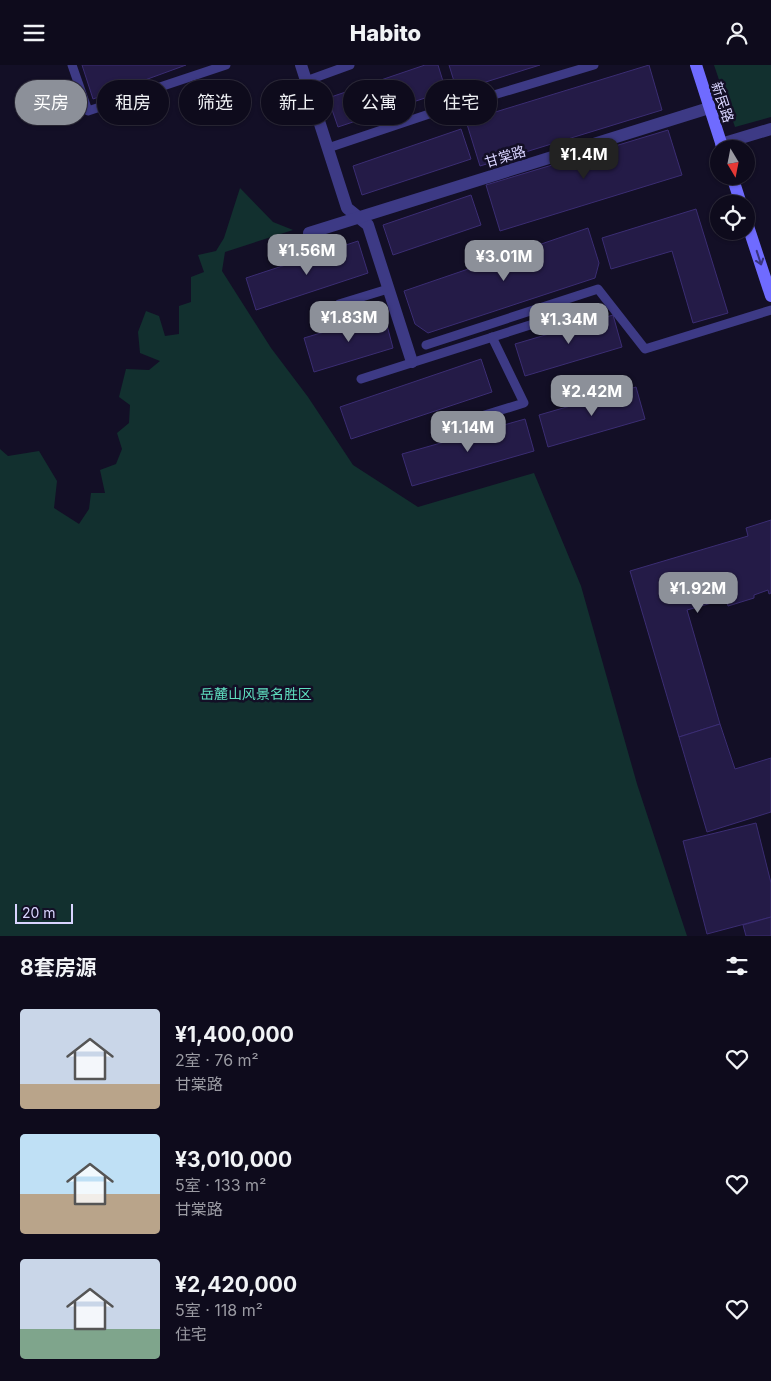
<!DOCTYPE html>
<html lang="zh">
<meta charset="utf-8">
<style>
:root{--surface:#0e0b1c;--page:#171425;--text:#f1f3f6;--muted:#9b9ba3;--line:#2e2b3b;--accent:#8c9099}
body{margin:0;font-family:Inter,"Noto Sans SC",sans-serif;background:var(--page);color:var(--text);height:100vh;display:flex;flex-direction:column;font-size:19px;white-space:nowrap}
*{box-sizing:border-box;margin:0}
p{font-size:16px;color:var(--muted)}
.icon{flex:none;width:28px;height:28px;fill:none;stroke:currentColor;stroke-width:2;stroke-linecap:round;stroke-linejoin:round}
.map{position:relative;height:871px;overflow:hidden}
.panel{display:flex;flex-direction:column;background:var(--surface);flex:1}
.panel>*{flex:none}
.hud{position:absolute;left:15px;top:15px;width:500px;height:45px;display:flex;gap:10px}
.needle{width:32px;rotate:170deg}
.buttons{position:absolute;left:710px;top:75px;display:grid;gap:10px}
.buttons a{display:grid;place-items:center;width:45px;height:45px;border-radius:50%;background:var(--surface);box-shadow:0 1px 4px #0004,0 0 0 1px var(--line);font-size:25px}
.scale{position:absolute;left:15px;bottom:12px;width:58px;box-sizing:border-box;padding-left:5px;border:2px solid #d9d4ff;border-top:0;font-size:14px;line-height:18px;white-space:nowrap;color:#d9d4ff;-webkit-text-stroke:4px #130f26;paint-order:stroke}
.price{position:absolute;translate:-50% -42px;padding:0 11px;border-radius:10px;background:var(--accent);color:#fff;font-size:16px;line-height:32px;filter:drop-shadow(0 1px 2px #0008)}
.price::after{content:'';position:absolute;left:50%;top:30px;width:15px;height:11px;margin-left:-8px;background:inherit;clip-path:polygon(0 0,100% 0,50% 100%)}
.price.on{background:#222;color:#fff}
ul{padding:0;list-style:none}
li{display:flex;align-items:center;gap:15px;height:125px;padding:0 20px}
li span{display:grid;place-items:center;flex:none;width:140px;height:100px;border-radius:5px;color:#555}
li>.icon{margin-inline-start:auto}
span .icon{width:60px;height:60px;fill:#fffc;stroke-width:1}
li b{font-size:21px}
h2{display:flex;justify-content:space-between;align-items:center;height:60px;padding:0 20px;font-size:21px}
.chip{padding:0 18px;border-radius:22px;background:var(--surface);box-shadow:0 1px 4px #0004,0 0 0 1px var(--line);font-size:18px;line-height:45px}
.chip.on{background:var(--accent);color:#fff}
header{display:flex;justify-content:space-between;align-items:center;height:65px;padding:0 20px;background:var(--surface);font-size:22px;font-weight:800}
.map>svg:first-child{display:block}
.green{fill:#12302f}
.building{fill:#241b47;stroke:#3b2d73}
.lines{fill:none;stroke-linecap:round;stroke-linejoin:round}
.lane{stroke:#3d3a85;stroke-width:9}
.street{stroke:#3d3a85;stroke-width:12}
.secondary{stroke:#6f6bff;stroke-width:12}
.oneway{stroke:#38347d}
.labels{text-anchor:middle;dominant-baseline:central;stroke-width:5;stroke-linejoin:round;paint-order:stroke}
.street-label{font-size:14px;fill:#d9d4ff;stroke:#130f26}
.park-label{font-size:14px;fill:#5fe0c0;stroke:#130f26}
</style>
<header><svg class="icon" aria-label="menu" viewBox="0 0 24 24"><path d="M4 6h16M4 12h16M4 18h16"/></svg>Habito<svg class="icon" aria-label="person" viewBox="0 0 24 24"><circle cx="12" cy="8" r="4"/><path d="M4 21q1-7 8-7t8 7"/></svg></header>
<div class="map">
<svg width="771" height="871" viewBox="0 0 771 871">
<rect width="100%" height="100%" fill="#130f26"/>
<g class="green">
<path d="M714 0H771V52L735 62Z"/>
<path d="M240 123 273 157 293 165 225 187 222 206 271 283 308 332 353 400 418 442 534 408 581 521 637 719 687 871H0V384L8 391 39 386 57 416 54 443 79 459 89 444 91 428H105L100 405 116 399 122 384 117 368 129 358 130 340 119 332 126 304 149 305 160 296 140 288 138 267 146 246 159 251 165 271 179 269V241L191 237V212L204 207 198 190 216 186 224 173Z"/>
</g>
<g class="building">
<path d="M82 0H186L93 34Z"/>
<path d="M425 0H438L446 26 338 62 328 33Z"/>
<path d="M449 0H540L457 26Z"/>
<path d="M649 0 662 45 480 101 466 56Z"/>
<path d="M461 64 471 94 362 130 353 101Z"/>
<path d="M668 65 682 110 500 166 486 120Z"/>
<path d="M471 130 481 160 393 190 383 160Z"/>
<path d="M696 144 728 248 693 258 672 186 611 204 602 173Z"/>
<path d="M588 163 599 198 595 213 428 268 415 259 404 226Z"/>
<path d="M358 176 368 208 256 245 246 213Z"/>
<path d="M384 249 393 283 314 307 304 273Z"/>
<path d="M613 250 622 282 525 311 515 279Z"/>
<path d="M481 294 492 327 351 374 340 342Z"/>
<path d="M636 322 645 354 548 382 539 350Z"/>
<path d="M525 354 534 386 412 421 402 389Z"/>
<path d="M771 455V528L769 529 768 525 754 530V533L728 541 726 534 687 545 720 659 679 672 630 506 748 471 746 463Z"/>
<path d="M720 659 735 704 771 693V747L707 767 679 672Z"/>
<path d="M756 758 771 818V852L707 869 683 776Z"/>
<path d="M771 852V871H746L743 860Z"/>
</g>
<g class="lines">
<g class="lane">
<path d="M72 0 88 46 226 0"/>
<path d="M306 16 350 0"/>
<path d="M467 38 594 0"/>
<path d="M328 83 450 42"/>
<path d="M339 239 388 224"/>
<path d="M426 280 598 224 645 284 771 245"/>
<path d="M361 314 574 246"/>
<path d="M446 362 524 338 492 272"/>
</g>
<g class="street">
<path d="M301 0 347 143 368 160 412 297"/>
<path d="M721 79 771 64"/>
<path d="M309 168 709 43"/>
</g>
<g class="secondary">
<path d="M696 0 723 84"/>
<path d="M732 111 741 139"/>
<path d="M746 155 771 231"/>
</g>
</g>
<defs><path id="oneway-shaft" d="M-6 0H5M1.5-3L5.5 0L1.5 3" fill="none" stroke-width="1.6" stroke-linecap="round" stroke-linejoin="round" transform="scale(1.25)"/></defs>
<use class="oneway" href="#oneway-shaft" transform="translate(759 193) rotate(72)"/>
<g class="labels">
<g class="street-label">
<text transform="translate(723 37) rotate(72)">新民路</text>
<text transform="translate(505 91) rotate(-17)">甘棠路</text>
</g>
<g class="park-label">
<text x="256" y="628">岳麓山风景名胜区</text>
</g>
</g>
</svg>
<div class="buttons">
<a><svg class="needle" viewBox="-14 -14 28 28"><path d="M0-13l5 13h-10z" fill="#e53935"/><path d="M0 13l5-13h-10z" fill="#9b9ba3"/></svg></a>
<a><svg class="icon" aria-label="locate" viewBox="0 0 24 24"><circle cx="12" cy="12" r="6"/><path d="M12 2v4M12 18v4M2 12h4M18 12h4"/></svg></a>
</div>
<div class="scale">20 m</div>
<b class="price on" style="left:584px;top:115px">¥1.4M</b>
<b class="price" style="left:307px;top:211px">¥1.56M</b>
<b class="price" style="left:504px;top:217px">¥3.01M</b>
<b class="price" style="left:349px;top:278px">¥1.83M</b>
<b class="price" style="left:569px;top:280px">¥1.34M</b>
<b class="price" style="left:592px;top:352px">¥2.42M</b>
<b class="price" style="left:468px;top:388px">¥1.14M</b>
<b class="price" style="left:698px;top:549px">¥1.92M</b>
<div class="hud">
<a class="chip on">买房</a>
<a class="chip">租房</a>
<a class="chip">筛选</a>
<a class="chip">新上</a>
<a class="chip">公寓</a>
<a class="chip">住宅</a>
</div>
</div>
<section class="panel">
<h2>8套房源<svg class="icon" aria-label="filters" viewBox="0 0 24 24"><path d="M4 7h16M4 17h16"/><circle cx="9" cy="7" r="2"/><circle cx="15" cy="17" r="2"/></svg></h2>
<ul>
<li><span style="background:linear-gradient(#c9d6e8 75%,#b9a48a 0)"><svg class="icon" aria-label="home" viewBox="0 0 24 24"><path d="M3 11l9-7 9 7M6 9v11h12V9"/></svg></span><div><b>¥1,400,000</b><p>2室 · 76 m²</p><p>甘棠路</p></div><svg class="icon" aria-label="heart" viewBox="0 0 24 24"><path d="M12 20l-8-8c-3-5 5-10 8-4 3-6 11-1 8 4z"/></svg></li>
<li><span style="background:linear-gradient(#bfe0f5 60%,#b9a48a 0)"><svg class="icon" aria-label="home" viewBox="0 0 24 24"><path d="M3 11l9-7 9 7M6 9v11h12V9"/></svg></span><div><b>¥3,010,000</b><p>5室 · 133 m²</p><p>甘棠路</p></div><svg class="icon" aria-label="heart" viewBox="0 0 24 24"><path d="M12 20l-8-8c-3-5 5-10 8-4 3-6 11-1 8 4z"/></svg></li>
<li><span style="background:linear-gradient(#c9d6e8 70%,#7fa58c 0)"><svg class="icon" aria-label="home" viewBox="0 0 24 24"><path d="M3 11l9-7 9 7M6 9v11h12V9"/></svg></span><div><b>¥2,420,000</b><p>5室 · 118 m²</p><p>住宅</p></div><svg class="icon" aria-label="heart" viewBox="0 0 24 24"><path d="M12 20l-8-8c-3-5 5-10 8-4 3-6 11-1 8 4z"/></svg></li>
</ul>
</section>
